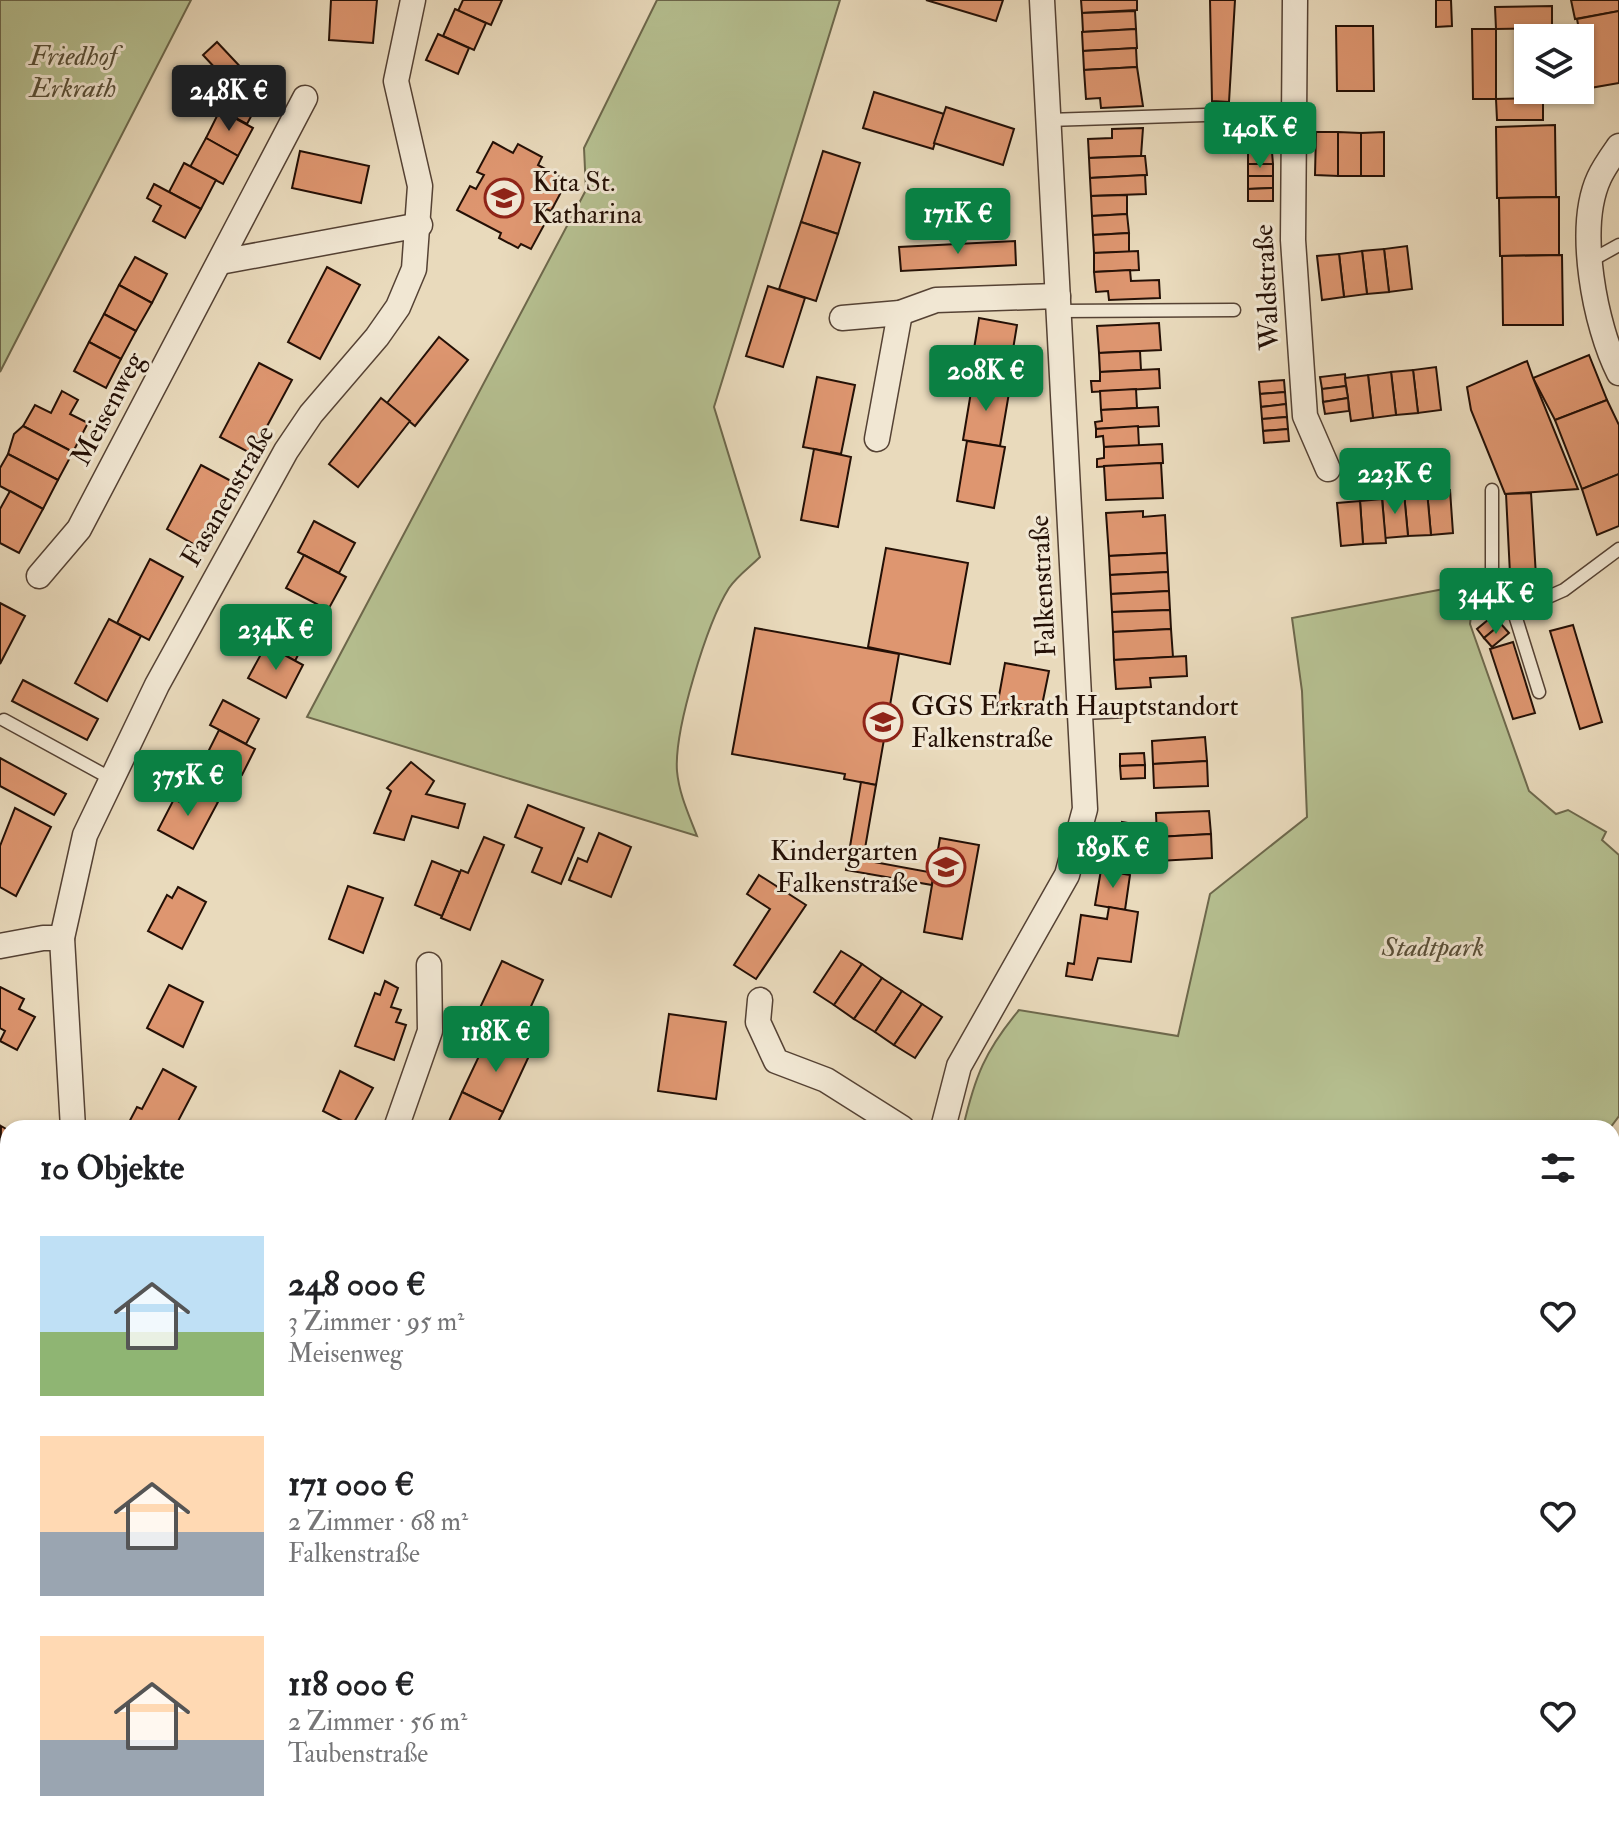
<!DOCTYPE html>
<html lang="de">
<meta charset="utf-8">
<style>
:root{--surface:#fff;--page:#f6f6f6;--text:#202124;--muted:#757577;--accent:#0b8043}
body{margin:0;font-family:"IM FELL Double Pica",serif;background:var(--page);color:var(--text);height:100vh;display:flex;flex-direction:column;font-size:30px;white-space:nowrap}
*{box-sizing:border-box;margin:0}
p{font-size:26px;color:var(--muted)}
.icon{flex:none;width:44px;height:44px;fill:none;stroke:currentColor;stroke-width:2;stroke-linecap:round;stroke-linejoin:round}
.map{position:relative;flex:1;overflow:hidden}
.side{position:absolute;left:0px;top:1120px;width:1620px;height:712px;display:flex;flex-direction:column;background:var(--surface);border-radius:24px 24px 0 0;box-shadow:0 2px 6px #0004}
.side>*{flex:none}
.fabs{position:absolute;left:1514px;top:24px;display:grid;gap:16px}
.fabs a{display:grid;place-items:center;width:80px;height:80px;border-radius:0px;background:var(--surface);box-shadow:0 2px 6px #0004;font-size:40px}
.price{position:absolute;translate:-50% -68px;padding:0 18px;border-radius:8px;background:var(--accent);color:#fff;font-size:26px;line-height:52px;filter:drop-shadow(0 2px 4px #0008)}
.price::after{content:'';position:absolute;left:50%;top:48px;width:24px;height:18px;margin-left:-12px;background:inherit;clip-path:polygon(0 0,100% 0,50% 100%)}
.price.current{background:#222;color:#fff}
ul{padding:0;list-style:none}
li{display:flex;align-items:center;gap:24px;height:200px;padding:0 40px}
li span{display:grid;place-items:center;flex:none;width:224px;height:160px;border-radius:0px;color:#555}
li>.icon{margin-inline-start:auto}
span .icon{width:96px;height:96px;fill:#fffc;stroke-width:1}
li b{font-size:34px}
h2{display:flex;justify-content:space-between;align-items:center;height:96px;padding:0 40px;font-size:34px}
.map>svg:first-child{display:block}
.green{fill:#b6c091;stroke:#6d684c;stroke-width:2}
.building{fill:#de9670;stroke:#241006;stroke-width:2}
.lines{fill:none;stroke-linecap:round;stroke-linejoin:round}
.lane-casing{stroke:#554234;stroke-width:15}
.street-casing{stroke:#554234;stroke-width:27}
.lane{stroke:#f1e7d3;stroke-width:12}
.street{stroke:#f1e7d3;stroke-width:24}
.labels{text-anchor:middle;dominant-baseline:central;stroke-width:6;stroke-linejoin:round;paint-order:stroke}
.park-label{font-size:28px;font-style:italic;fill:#574e37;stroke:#f1e7d3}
.poi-label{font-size:28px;fill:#241006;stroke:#f1e7d3;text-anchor:start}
.street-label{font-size:28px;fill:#241006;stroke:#f1e7d3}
</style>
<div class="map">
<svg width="1619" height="1832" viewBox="0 0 1619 1832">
<rect width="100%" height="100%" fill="#e9dabc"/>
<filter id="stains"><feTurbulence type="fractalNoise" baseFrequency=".0025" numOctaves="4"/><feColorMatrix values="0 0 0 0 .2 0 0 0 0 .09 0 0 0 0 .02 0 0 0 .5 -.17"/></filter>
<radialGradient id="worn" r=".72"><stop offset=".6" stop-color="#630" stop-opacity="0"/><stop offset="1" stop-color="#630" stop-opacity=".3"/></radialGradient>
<g class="green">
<path d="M0 0H191L0 372Z"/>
<path d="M657 0H840L714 407 760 557C750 567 737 576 729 588 707 623 674 730 677 771 679 794 689 815 697 836L307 717 586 190 584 148Z"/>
<path d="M1475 583 1470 624 1529 791 1556 814 1568 810 1606 832 1602 840 1619 855V1116L1610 1128H963C975 1076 985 1051 1019 1010L1178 1036 1210 894 1307 817 1302 691 1292 618Z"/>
</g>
<g class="building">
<path d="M331 0H377L373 43 329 40Z"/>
<path d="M463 0H502L491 25 458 11Z"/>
<path d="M926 0H1003L996 21Z"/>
<path d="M1081 0H1137V10L1082 13Z"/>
<path d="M1210 0H1235L1229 102 1212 101Z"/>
<path d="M1436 0H1451L1452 26 1436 27Z"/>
<path d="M1571 0H1619V11L1575 19Z"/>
<path d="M1552 6V28L1496 29 1495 7Z"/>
<path d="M455 9 486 23 474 50 443 36Z"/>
<path d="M1135 11 1136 29 1083 32 1082 13Z"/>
<path d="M1619 11V83L1590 88 1577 19Z"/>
<path d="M1336 26H1373L1374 91H1337Z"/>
<path d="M1136 29 1137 48 1083 51 1082 32Z"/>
<path d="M1472 29H1496V99H1473Z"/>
<path d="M438 34 469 48 458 74 426 60Z"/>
<path d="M217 42 264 92 247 124 213 106 224 87 211 73 216 69 203 55Z"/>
<path d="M1136 48 1137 67 1084 70 1083 51Z"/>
<path d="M1137 67 1143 106 1101 108 1100 98 1086 99 1084 70Z"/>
<path d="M874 92 944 114 933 149 863 128Z"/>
<path d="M1543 98V120H1497L1496 99Z"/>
<path d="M946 107 1014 129 1003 165 934 143Z"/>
<path d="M220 110 253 128 238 156 206 138Z"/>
<path d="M1555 125 1556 197 1497 198 1496 127Z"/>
<path d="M1272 127V140H1248V128Z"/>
<path d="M1143 128 1141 156 1089 158 1088 139 1112 138V129Z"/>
<path d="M1316 132H1338V176L1315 175Z"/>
<path d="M1338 132 1361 133V176H1338Z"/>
<path d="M1384 132V176H1361V133Z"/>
<path d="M206 138 238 156 223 184 190 167Z"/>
<rect x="1248" y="140" width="24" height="12"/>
<path d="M493 142 513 153 518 144 542 157 538 165 567 181 551 211 546 209 539 221 544 225 531 249 521 244 518 248 499 238 501 233 457 210 470 186 476 189 484 175 477 172Z"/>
<path d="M300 151 369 166 361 203 292 188Z"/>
<path d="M823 151 860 163 838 234 801 222Z"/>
<path d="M1248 152H1272L1273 164H1248Z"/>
<path d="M1141 156H1145L1147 175 1090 178 1089 158Z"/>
<path d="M184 163 216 180 201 209 169 192Z"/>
<rect x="1248" y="164" width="25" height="12"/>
<path d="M1145 175 1146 194 1091 196 1090 178Z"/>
<path d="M1248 176H1273V188L1248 189Z"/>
<path d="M154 184 201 209 185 238 153 221 161 206 147 198Z"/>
<path d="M1273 188V201H1248V189Z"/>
<path d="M1127 195V214L1092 216 1091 196Z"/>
<path d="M1559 197V255L1500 256 1499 198Z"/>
<path d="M1127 214 1129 233 1093 235 1092 216Z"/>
<path d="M801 222 838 234 816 301 779 289Z"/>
<path d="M1129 233V252L1094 253 1093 235Z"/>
<path d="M1015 241 1016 265 901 271 899 247Z"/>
<path d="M1407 246 1412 289 1389 292 1384 249Z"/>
<path d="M1384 249 1389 292 1367 294 1362 251Z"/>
<path d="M1138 251 1139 270 1094 272V253Z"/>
<path d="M1362 251 1367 294 1344 297 1339 254Z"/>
<path d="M1339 254 1344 297 1322 300 1317 256Z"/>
<path d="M1562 255 1563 325H1503L1502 256Z"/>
<path d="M135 257 167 274 152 303 119 285Z"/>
<path d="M327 267 360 285 320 359 288 342Z"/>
<path d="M1130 270 1131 281 1159 280 1160 298 1109 300 1108 291 1096 292 1094 272Z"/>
<path d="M119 285 152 303 136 331 104 314Z"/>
<path d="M768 286 805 298 783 367 746 356Z"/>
<path d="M104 314 136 331 121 359 89 342Z"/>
<path d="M979 318 1017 325 1007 386 969 380Z"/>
<path d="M1159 323 1161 350 1099 353 1097 326Z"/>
<path d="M439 337 468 360 415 426 387 403Z"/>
<path d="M89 342 121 359 106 388 74 371Z"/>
<path d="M1140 351 1141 370 1100 372 1099 353Z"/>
<path d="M1589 355 1607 400 1555 420 1533 378Z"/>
<path d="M1527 361 1533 378 1578 489 1505 494 1471 410 1467 387Z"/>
<path d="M259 363 292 380 252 454 220 437Z"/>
<path d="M1436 367 1441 410 1418 413 1413 370Z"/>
<path d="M1159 369 1160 388 1092 392 1091 381H1100V372Z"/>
<path d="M1413 370 1418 413 1396 415 1391 372Z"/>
<path d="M1391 372 1396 415 1373 418 1368 375Z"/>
<path d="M1345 374 1346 386 1322 389 1320 377Z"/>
<path d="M1368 375 1373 418 1351 421 1345 378Z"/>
<path d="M817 377 855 385 841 454 803 447Z"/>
<path d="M973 380 1010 387 1000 446 963 440Z"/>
<path d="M1284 380 1285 392 1260 394 1259 382Z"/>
<path d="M1346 386 1348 398 1323 402 1322 389Z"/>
<path d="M1136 389 1137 408 1101 410 1100 391Z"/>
<path d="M62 391 78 400 70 414 88 423 73 452 23 426 35 405 51 413Z"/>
<path d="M1285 392 1286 404 1261 407 1260 394Z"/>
<path d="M381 398 410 421 358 487 329 464Z"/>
<path d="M1348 398 1349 411 1325 414 1323 402Z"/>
<path d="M1607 400 1619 425V474L1582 489 1555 420Z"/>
<path d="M1286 404 1287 417 1262 419 1261 407Z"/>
<path d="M1158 407 1159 426 1096 429 1095 422 1102 421 1101 410Z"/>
<path d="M1287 417 1288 429 1263 431 1262 419Z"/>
<path d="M23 426 73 452 58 480 8 454 14 434Z"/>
<path d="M1138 426 1139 446 1104 447 1103 436 1096 437V429Z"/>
<path d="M1288 429 1289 441 1264 443 1263 431Z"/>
<path d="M967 441 1005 447 994 508 957 501Z"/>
<path d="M1162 444 1163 463 1097 467V459L1104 458V447Z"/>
<path d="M814 449 851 457 838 527 801 520Z"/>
<path d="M8 454 58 480 43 509 0 486V468Z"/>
<path d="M1161 463 1163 498 1106 500 1104 466Z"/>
<path d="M201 465 233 482 199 547 167 529Z"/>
<path d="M1619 474V526L1597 535 1582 489Z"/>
<path d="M1450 490 1453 533 1431 535 1427 491Z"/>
<path d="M10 491 43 509 19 553 0 543V509Z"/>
<path d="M1427 491 1431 535 1408 536 1404 493Z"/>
<path d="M1404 493 1408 536 1385 538 1382 495Z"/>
<path d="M1531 493 1537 593 1511 594 1506 494Z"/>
<path d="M1382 499 1386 543 1363 544 1360 501Z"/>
<path d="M1360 501 1363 544 1341 546 1337 503Z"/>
<path d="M1143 511V517L1165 515 1167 553 1109 556 1106 513Z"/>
<path d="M314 521 355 543 339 573 298 552Z"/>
<path d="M886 548 968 563 950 664 868 647Z"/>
<path d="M1167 553 1168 572 1110 575 1109 556Z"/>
<path d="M304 555 346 577 328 610 286 588Z"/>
<path d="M150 559 183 577 149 640 117 623Z"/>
<path d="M1168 572 1169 591 1111 594 1110 575Z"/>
<path d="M1169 591 1170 610 1112 612 1111 594Z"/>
<path d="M0 603 25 616 0 664Z"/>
<path d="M273 608 312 628 295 661 256 640Z"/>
<path d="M1170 610 1171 629 1113 632 1112 612Z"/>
<path d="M1494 615 1501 624 1484 638 1477 629Z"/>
<path d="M109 619 141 636 107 701 75 683Z"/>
<path d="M1501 624 1509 633 1492 647 1484 638Z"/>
<path d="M1573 625 1602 722 1580 729 1550 631Z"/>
<path d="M755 628 899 654 876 785 844 779 845 774 732 754Z"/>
<path d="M1171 629 1173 657 1114 660 1113 632Z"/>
<path d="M1513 642 1535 713 1513 719 1490 649Z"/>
<path d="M266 645 303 665 286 698 248 678Z"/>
<path d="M1186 656 1187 676 1150 678 1151 687 1116 689 1114 660Z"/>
<path d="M1005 663 1049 671 1040 715 997 707Z"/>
<path d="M23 680 98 719 87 740 12 701Z"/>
<path d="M223 700 259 719 246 744 210 725Z"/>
<path d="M219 730 255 749 242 775 206 756Z"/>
<path d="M1205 737 1207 761 1153 764 1152 741Z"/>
<path d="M1144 753 1145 765 1120 766V754Z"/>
<path d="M0 758 66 794 54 815 0 786Z"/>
<path d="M1207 761 1208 786 1154 788 1153 764Z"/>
<path d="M411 762 434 781 426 794 465 804 458 828 412 816 404 840 374 833 391 791 387 788Z"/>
<path d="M1145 765V778L1121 779 1120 766Z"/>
<path d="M861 782 876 785 863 860 934 873 932 885 846 870Z"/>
<path d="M192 789 218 802 193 849 158 830 174 799 183 804Z"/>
<path d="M528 805 584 828 561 884 532 872 542 848 515 837Z"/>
<path d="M15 808 51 827 16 896 0 887V846Z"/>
<path d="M1209 811 1211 834 1157 837 1156 813Z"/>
<path d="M1122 822 1146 826 1145 838 1120 834Z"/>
<path d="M599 833 631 847 611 897 569 880 578 858 587 862Z"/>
<path d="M1120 834 1145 838 1143 850 1118 846Z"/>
<path d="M1211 834 1212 858 1158 861 1157 837Z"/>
<path d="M484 837 504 845 470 930 441 918 461 870 468 873Z"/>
<path d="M940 838 979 845 962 939 924 932Z"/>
<path d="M432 861 460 872 442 916 415 905Z"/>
<path d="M1101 870 1130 875 1125 910 1095 905Z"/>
<path d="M759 875 806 905 756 979 734 965 770 909 747 894Z"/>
<path d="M348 886 383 898 363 953 329 939Z"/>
<path d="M178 887 206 902 182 949 148 931 167 895 172 898Z"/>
<path d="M1109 907 1138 912 1131 962 1098 958 1092 980 1066 976 1068 963 1074 964 1081 915 1107 919Z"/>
<path d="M841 951 862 964 834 1005 814 992Z"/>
<path d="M502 961 543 980 512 1048 470 1029Z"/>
<path d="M862 964 882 978 854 1019 834 1005Z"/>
<path d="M882 978 902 991 875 1032 854 1019Z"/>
<path d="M385 981 398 988 391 1007 401 1010 396 1022 406 1025 394 1060 355 1046 375 993 380 995Z"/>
<path d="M169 985 203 1002 183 1047 147 1028Z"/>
<path d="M0 987 24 999 19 1009 35 1017 17 1050 0 1041 5 1031 0 1028Z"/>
<path d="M902 991 922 1004 894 1045 875 1032Z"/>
<path d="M922 1004 942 1017 915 1058 894 1045Z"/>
<path d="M669 1014 726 1022 716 1099 658 1091Z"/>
<path d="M488 1037 529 1056 503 1112 462 1092Z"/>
<path d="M163 1069 196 1087 175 1127 168 1124 166 1128H126L137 1107 142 1109Z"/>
<path d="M340 1071 373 1088 352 1126 323 1111Z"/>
<path d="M462 1092 503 1112 495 1128H446Z"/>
<path d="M1 1126 8 1130V1189L0 1185Z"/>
<path d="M1617 1190H1619L1618 1218 1612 1215V1199Z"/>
<path d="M1 1213 8 1217V1285L0 1281Z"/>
<path d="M1612 1305 1619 1308V1340L1612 1353Z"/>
<path d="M0 1319 8 1323V1365L0 1361Z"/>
<path d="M0 1412 8 1416V1462L0 1458Z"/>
<path d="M0 1667 8 1672V1728L0 1723Z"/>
<path d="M266 1824H290L287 1832 263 1830Z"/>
</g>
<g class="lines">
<defs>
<g id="lane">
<path d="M1048 120 1236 114"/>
<path d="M1590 261 1619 245"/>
<path d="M1058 311 1234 310"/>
<path d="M1492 490V590L1496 602 1514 612 1564 590 1619 549"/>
<path d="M1514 612 1539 692"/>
<path d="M1080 713 1129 711"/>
<path d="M4 720 110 778"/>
<path d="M1612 1232 1619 1236"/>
</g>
<g id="street">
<path d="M1295 0 1293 240 1305 416 1328 469"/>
<path d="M1619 146C1612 156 1604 167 1599 178 1576 228 1595 326 1619 373"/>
<path d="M220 262 420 225"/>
<path d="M842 318 900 313 936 300 1058 296"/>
<path d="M877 439 900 313"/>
<path d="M39 576 79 529 305 98"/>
<path d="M0 946 43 938H62"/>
<path d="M760 1000 758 1022 776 1061 826 1080 902 1128"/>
<path d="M73 1128 62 938 85 835 157 685 286 451 311 414 377 337 398 307 414 269 420 186 396 81 413 0"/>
<path d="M396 1128 430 1031 429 965"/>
<path d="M943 1128 959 1066 1067 875 1085 809 1042 0"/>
<path d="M1612 1451 1619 1447"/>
<path d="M0 1622 8 1628"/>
<path d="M25 1832 29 1824"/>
</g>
</defs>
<use href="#lane" class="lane-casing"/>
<use href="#street" class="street-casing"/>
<use href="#lane" class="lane"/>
<use href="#street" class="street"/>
</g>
<defs>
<symbol id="school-ring" viewBox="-11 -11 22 22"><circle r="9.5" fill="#f1e7d3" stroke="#8f2418" stroke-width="1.5"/><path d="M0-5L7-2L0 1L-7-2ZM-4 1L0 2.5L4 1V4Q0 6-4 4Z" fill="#8f2418"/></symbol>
</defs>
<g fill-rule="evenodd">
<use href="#school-ring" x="482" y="176" width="44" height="44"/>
<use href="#school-ring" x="861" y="700" width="44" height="44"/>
<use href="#school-ring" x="924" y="845" width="44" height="44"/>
</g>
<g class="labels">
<g class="park-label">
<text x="73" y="56">Friedhof<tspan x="73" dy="32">Erkrath</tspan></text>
<text x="1433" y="947">Stadtpark</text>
</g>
<g class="poi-label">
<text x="532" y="182">Kita St.<tspan x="532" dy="32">Katharina</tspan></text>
<text x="911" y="706">GGS Erkrath Hauptstandort<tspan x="911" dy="32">Falkenstraße</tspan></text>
<text x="918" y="851" text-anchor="end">Kindergarten<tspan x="918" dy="32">Falkenstraße</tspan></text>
</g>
<g class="street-label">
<text transform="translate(1267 287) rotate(-93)">Waldstraße</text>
<text transform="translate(108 409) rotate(-62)">Meisenweg</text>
<text transform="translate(228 496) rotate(-60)">Fasanenstraße</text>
<text transform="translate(1043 586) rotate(-93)">Falkenstraße</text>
</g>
</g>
<rect width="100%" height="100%" filter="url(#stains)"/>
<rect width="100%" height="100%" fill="url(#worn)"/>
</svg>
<div class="fabs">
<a><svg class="icon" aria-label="layers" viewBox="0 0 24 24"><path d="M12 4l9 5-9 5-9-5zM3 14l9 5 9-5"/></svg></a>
</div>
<b class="price current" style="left:229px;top:133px">248K €</b>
<b class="price" style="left:1260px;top:170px">140K €</b>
<b class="price" style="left:958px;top:256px">171K €</b>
<b class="price" style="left:986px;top:413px">208K €</b>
<b class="price" style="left:1395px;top:516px">223K €</b>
<b class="price" style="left:1496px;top:636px">344K €</b>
<b class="price" style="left:276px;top:672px">234K €</b>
<b class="price" style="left:188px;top:818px">375K €</b>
<b class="price" style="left:1113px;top:890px">189K €</b>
<b class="price" style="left:496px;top:1074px">118K €</b>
<section class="side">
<h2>10 Objekte<svg class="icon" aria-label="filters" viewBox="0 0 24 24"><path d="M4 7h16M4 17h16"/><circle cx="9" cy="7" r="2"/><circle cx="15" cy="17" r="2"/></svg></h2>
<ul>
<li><span style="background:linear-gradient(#bfe0f5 60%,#8fb573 0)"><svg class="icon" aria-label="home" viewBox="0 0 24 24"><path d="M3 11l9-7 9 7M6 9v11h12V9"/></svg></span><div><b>248 000 €</b><p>3 Zimmer · 95 m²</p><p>Meisenweg</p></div><svg class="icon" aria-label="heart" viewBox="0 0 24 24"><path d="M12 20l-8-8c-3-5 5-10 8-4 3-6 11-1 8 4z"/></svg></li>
<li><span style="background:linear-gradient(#ffd9b3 60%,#9aa5b1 0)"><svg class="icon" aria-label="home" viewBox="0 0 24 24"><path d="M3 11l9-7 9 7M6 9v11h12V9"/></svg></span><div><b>171 000 €</b><p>2 Zimmer · 68 m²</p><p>Falkenstraße</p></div><svg class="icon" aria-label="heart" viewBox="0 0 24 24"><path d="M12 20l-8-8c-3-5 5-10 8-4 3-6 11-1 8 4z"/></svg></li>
<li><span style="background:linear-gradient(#ffd9b3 65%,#9aa5b1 0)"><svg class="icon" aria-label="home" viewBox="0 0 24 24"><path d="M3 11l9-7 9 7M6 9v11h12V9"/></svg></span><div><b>118 000 €</b><p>2 Zimmer · 56 m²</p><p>Taubenstraße</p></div><svg class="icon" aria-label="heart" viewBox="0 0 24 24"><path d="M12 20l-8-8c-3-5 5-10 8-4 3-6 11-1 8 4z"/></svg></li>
</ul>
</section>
</div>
